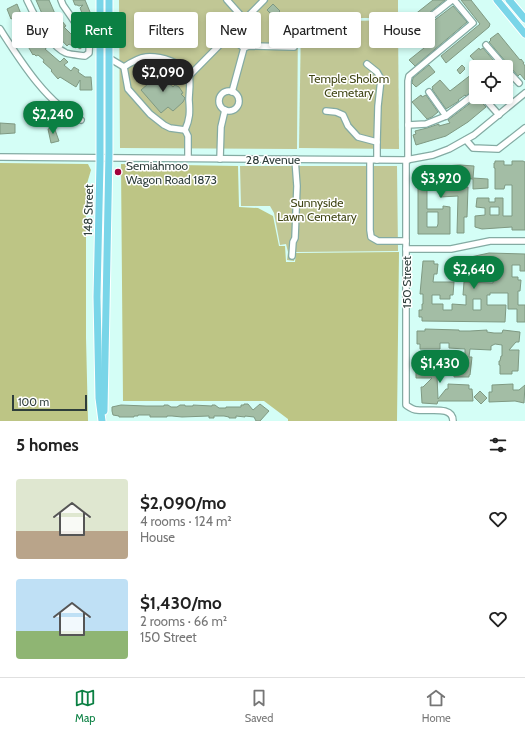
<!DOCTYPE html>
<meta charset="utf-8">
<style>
:root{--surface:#fff;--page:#f6f6f6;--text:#222;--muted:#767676;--line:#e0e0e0;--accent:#0b8043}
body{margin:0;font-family:Cabin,sans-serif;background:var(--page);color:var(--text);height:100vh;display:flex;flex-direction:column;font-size:15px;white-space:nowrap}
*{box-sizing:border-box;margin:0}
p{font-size:13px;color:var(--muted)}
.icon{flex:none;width:22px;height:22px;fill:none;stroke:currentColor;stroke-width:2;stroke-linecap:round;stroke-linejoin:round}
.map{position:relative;height:421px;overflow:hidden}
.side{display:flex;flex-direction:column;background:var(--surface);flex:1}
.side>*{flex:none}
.top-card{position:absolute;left:12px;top:12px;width:501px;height:36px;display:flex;gap:8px}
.controls{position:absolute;left:469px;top:60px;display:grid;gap:8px}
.controls a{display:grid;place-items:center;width:44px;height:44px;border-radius:4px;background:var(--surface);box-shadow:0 2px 6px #0003;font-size:20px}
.scale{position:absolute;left:12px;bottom:10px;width:75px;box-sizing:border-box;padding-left:4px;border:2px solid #2e3e3b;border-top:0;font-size:11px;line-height:14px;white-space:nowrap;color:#2e3e3b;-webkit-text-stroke:3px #fff;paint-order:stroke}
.price{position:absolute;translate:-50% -34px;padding:0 9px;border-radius:14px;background:var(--accent);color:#fff;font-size:13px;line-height:26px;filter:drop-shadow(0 1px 2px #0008)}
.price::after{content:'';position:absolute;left:50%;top:24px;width:12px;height:9px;margin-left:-6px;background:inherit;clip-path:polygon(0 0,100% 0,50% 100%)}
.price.active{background:#222;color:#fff}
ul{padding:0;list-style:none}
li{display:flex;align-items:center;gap:12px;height:100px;padding:0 16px}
li span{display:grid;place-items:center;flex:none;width:112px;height:80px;border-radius:4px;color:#555}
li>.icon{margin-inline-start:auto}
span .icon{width:48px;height:48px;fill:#fffc;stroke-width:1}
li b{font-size:17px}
h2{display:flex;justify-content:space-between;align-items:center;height:48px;padding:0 16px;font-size:17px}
.tag{padding:0 14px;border-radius:4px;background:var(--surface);box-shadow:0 2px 6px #0003;font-size:14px;line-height:36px}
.tag.active{background:var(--accent);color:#fff}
.tab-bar{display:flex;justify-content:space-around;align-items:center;height:56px;border-top:1px solid var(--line);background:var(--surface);font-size:11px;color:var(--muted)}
.tab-bar a{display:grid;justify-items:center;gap:2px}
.tab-bar .active{color:var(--accent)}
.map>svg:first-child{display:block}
.green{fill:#c1c795}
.forest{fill:#bdc585}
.building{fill:#a3bda5;stroke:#7f9982;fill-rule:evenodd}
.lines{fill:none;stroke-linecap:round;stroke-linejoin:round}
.minor-casing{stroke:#84aba3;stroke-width:8}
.major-casing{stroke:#fff;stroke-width:9}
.minor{stroke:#fff;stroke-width:5.5}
.major{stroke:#79d5e8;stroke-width:7}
.poi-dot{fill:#a1023b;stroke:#fff;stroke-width:1.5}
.labels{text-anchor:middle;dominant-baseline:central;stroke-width:3;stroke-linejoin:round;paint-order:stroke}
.park-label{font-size:12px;fill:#414615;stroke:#fff}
.street-label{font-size:12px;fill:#2e3e3b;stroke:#fff}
.poi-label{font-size:12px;fill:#2e3e3b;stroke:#fff;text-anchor:start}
</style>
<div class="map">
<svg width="525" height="421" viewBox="0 0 525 421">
<rect width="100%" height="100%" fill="#d4fef6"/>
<g class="green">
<path d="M119 0H398V18H298L297 149 120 148Z"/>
<path d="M398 20 399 149 299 148 301 22Z"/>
<path d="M240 166H397L398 251 296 252 294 261 287 260 288 252 286 244 280 245 274 213 270 206H241Z"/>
</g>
<g class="forest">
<path d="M0 163 88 164 91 170 86 187V338L88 421H0Z"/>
<path d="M121 164 238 166 239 207 258 208 273 216 279 246H285L286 262H295L296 253 399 252 397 421H288V419L264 401H123Z"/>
</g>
<g class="building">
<path d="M36 0H49L56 16 54 17 58 24 62 21 66 26 64 27 77 40 79 37 85 42V45L80 49 77 47 76 48 69 44 67 46 55 33 53 34 50 31 52 30 50 26 51 25 44 15 43 16Z"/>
<path d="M73 0H85L90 12 89 17H84L83 13H82L80 8 83 5 79 6 77 5H75Z"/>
<path d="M433 0H445L414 25 409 19Z"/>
<path d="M461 0H471L490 24 489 27 446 63 441 56 480 24Z"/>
<path d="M17 4 29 34 20 38 16 26 13 18 11 19 7 9Z"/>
<path d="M273 4 280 11 274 17 267 10Z"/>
<path d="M453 6 467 22 415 66 409 60 429 44 419 32Z"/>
<path d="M498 33 520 60 521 59 524 63H523L525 66V80L520 74 518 76 489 42 491 40 490 39Z"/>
<path d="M36 36 42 43 45 40 50 45 45 49 60 62 64 58 68 62 64 65 71 71 74 67 79 70 78 72 85 77H91L92 90H80V80L76 87 60 77 58 79 51 71 52 70 43 62 44 60 38 55 36 56 34 54 33 55 26 43Z"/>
<path d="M479 48 480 50 483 48 499 67H480L470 56Z"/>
<path d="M429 65 435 72 416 87 412 83 413 78Z"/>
<path d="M462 65 465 68 464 69H465L460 74 457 70Z"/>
<path d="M159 71 168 80 166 81 173 87 175 85 179 87 183 93 181 94 185 98 183 102 173 111 168 107 161 113 141 90 148 84 146 82Z"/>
<path d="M476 73V86L473 89 474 90 466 96 465 95 458 100 459 101 446 109 432 89H433L432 87 440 80 450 91 472 74 473 75Z"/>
<path d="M506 76 513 86 506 91Z"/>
<path d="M421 95 422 97 426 95 438 112 432 117 427 119 412 102Z"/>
<path d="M477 98 486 107 468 122 446 136 416 145 413 135 416 134 415 131 427 128 439 124V126L450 123 448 120Z"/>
<path d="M0 123 15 124V133L0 134Z"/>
<path d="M54 127 59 141 51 143 48 129Z"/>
<path d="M495 161H504V165H512V161H523L525 162V230H512V227L482 229 475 227V216L485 215V208L476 207 477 198H489V202H495V198H503V216H512V185H505L504 189H495V168H494V163H495ZM490 207H499V215H490Z"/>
<path d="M460 165 474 166 473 178 488 179V188L473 189V179L460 178V177L458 176H443V178H430V179H427V209H443V206L450 207V234H418V172L436 171V168H442L443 166ZM427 212H438V224L437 227H427Z"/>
<path d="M442 187H468L467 217H464V233H457L458 196 440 197 439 188Z"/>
<path d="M489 253 525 254V271H520V265H512V277H518V280H521L520 291H518V305H525V322H517V309H508V293H490V295H487V305H506L505 322 422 321V317H419V310H422V304H423V294H420L423 261H434V264H438L437 274H434L433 282H454L453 295H450V299H440V295H432V304H443V310H452V304L466 305V295H463L464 282 493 283V280H497L496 271H491V269L474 273 473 269 466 270V274L457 276 456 273H453L450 263 452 262V261ZM473 299H481V310H473Z"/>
<path d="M425 329 459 330V331H470L487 330V332L494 333H502L503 330 520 332 519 342H516L509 350H519L518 371H512V374H500V365H499V361H500L501 356H502V345L495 344 491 346V350L470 349 469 357H472L470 375H469V377H454L453 360H457L458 357H465V349L449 348V343H440V349H420V344H417V331H425Z"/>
<path d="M440 359V365H444V376H437L438 399 446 389H448V384L469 385V389H472L473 401H438L437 404 422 403 421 387H423L432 378H416V366H419V360Z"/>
<path d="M513 384V390H519L525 385 524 403 515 401 489 402V392H492V385Z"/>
<path d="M480 391 487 398 481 404 474 397Z"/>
<path d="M244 404H248L253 410 260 404 269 411 260 421H256L254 417 245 416V417L236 416V418H229V417L224 416H214V418H209V416L182 417 172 416H167V417H150V415H138V416H134V417H119V416L113 415 112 411V407L121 405 146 406H164V405H168L171 407H177L180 405H185V406H193V405L212 406V405H215L219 408H226V407H241V405H244Z"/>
</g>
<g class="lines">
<defs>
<g id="minor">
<path d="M27 0C34 15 50 46 66 53 72 55 79 55 85 56L89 53 90 29 87 26 76 24 63 5 61 0"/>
<path d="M227 0 244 19"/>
<path d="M0 29C20 60 47 104 81 120"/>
<path d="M414 30 452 0"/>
<path d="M228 36 244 48 232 92"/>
<path d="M486 45 505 67"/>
<path d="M244 48 249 46 294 47"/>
<path d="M109 58 124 67C130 63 138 58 146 57 159 56 184 62 189 75 191 82 189 93 189 100 190 112 190 119 185 130L188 136V158"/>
<path d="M367 64 377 72 381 79 378 106 377 142"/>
<path d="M124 67 128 89 150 114 164 125 170 128 185 130"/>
<path d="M506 69 519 83"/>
<path d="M189 76 264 0"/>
<circle cx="229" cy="101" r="10"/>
<path d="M429 92 446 116"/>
<path d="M483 97 499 115"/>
<path d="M326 111 336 112 343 115 348 126 358 137 377 142V160"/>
<path d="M408 125 426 124 446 116 476 93"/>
<path d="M466 140 473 148 498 149 525 128"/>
<path d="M0 157 406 160 433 155 449 149 474 135 525 93"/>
<path d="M220 159 221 127 225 110"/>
<path d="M370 160V230L371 237 378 241H406"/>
<path d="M406 160V405C409 407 413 410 417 410 428 412 453 405 453 421"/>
<path d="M408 160V81L409 76 473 23 454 0"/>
<path d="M406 249H451L490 241H525"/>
<path d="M292 256 293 242 295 238 297 186 295 159"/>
</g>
<g id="major">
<path d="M100 0V163L97 297 99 398 102 421"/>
<path d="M497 0 525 34"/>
<path d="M509 0 525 19"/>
<path d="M104 411 109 152V0"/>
</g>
</defs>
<use href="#minor" class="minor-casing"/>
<use href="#major" class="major-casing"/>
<use href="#minor" class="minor"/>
<use href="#major" class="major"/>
</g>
<circle class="poi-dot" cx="118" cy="172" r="4"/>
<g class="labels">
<g class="park-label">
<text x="349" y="78">Temple Sholom<tspan x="349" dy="14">Cemetary</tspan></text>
<text x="317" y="202">Sunnyside<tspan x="317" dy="14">Lawn Cemetary</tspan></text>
</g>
<g class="street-label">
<text x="273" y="159">28 Avenue</text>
<text transform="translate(88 210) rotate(-89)">148 Street</text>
<text transform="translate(406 282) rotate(-90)">150 Street</text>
</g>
<g class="poi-label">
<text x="126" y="165">Semiahmoo<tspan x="126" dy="14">Wagon Road 1873</tspan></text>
</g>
</g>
</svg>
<div class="controls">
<a><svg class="icon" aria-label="locate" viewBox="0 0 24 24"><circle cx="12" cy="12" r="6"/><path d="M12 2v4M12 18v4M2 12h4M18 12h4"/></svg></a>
</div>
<div class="scale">100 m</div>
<b class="price active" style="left:163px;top:93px">$2,090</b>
<b class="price" style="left:53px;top:135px">$2,240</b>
<b class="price" style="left:441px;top:199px">$3,920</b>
<b class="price" style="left:474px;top:290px">$2,640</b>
<b class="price" style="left:440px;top:384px">$1,430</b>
<div class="top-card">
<a class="tag">Buy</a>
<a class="tag active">Rent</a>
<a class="tag">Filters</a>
<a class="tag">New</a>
<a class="tag">Apartment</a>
<a class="tag">House</a>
</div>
</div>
<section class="side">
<h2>5 homes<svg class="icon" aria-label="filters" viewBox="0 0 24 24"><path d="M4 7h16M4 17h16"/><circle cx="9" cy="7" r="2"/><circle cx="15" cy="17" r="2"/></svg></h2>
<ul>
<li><span style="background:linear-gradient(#dfe7d0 65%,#b9a48a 0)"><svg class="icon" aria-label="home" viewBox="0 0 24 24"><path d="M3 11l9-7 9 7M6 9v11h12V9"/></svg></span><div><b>$2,090/mo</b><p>4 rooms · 124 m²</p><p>House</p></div><svg class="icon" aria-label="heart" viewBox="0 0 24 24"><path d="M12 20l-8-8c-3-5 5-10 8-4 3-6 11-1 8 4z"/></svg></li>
<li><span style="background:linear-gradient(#bfe0f5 65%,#8fb573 0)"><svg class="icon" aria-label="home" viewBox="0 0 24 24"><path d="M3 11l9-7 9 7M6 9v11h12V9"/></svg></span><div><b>$1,430/mo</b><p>2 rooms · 66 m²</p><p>150 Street</p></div><svg class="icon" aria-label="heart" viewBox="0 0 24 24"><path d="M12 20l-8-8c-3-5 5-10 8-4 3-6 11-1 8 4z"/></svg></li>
</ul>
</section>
<nav class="tab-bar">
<a class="active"><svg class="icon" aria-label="map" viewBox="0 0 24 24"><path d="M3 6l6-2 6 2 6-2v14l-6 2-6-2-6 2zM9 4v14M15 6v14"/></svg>Map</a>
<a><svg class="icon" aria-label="saved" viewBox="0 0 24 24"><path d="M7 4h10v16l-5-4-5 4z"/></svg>Saved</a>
<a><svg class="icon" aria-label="home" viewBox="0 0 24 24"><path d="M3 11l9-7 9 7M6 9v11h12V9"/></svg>Home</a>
</nav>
